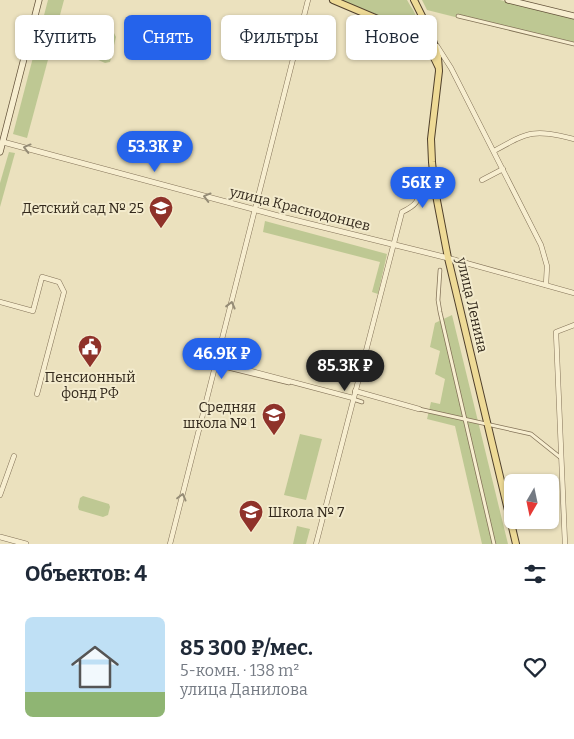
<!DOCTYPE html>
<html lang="ru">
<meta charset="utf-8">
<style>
:root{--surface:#fff;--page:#f6f6f7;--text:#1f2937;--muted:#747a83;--accent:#2563eb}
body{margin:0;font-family:Bitter,serif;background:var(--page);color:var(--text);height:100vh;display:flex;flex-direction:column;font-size:19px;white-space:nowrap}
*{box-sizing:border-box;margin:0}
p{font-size:16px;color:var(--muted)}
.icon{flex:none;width:28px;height:28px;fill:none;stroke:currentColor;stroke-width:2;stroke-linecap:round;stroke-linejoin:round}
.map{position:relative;height:544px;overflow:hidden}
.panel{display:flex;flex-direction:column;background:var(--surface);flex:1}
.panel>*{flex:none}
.guide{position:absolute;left:15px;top:15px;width:545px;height:45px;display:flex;gap:10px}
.needle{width:32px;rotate:189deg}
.tools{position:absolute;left:504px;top:474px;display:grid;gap:10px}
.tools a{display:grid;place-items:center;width:55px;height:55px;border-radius:8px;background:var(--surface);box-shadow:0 1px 4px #0004;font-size:25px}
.price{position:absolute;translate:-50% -42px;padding:0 11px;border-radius:18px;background:var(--accent);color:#fff;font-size:16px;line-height:32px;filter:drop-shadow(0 1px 2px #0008)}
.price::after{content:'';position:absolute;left:50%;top:30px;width:15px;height:11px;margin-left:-8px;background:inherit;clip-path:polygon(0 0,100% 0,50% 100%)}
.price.on{background:#222;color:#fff}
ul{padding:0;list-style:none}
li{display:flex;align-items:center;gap:15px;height:125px;padding:0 25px}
li span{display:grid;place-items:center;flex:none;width:140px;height:100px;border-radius:8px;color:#555}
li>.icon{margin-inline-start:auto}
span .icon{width:60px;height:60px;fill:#fffc;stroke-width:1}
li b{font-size:21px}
h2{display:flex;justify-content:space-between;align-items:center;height:60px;padding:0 25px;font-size:21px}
.pill{padding:0 18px;border-radius:8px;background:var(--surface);box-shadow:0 1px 4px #0004;font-size:18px;line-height:45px}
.pill.on{background:var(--accent);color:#fff}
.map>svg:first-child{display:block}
.green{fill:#bec893}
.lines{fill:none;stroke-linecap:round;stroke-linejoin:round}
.pedestrian-casing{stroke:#837258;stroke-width:4.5}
.minor-casing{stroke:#837258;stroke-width:5.5}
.tertiary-casing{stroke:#837258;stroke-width:6}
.secondary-casing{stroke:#64533b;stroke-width:7}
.primary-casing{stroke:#50402c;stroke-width:8}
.pedestrian{stroke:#f7eed0;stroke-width:3}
.minor{stroke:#f7eed0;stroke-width:4.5}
.tertiary{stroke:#f7eed0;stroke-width:5}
.secondary{stroke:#f7eed0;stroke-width:5.5}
.primary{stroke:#eeda96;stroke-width:6}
.oneway{stroke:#958c76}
.labels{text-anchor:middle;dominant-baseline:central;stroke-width:4;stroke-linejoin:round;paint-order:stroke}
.poi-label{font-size:14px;fill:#33291c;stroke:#f3ebcd;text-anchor:end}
.street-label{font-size:14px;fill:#33291c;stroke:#f3ebcd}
</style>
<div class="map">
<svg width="574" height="544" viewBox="0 0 574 544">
<rect width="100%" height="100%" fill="#ebe1be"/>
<g class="green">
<path d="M48 0H64L27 138 13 134Z"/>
<path d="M341 0H407C413 11 422 19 412 29Z"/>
<path d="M422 0H500L574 19V44L535 37 427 10Z"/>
<path d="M102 29 113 31 116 37 110 62 105 63 94 58 99 33Z"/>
<path d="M9 152 15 153 0 207V183Z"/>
<path d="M265 221 387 254 378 294 372 292 380 262 263 232Z"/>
<path d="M452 315 508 544H482L455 426 427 419 431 402 440 404 445 379 435 374 440 351 430 347 435 323Z"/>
<path d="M300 434 322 439 306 500 284 495Z"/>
<path d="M83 496 109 504 110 507 108 515 103 517 79 510 78 507 80 498Z"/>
<path d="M297 526 310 529 306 544H293Z"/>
</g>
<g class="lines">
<defs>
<g id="pedestrian">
<path d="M458 16 574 44"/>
<path d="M440 270 438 300 440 312 494 544"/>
<path d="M224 367 289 383"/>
<path d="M353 399 362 402"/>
<path d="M419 409 531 434 561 458"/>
</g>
<g id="minor">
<path d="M437 46 451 68 541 245 547 266 546 285"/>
<path d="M494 151C530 131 533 129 574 139"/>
<path d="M482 180 503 169"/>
<path d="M448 258 574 293"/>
<path d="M0 302 33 311 42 277 59 282 64 292 37 394"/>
<path d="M217 362 353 398"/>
<path d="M355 391 419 409"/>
<path d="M0 495 14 456"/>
<path d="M170 544 308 0"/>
<path d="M316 544 402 212C417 205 418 201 422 186L435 190"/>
<path d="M565 544 556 332 574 325"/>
</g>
<g id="tertiary">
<path d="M3 142 286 218 448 258"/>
<path d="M0 537 26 544"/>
</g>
<g id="secondary">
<path d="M508 0 574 16"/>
<path d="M0 152 39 0"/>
</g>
<g id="primary">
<path d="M333 0 406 31 417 32 425 21"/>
<path d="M414 0 431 34 438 57 439 71 431 139 432 162 435 190 448 258 516 544"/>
<path d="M410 33C425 41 431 51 438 66"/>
</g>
</defs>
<use href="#pedestrian" class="pedestrian-casing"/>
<use href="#minor" class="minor-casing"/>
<use href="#tertiary" class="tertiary-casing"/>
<use href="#secondary" class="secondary-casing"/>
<use href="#primary" class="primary-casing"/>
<use href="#pedestrian" class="pedestrian"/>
<use href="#minor" class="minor"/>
<use href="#tertiary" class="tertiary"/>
<use href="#secondary" class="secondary"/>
<use href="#primary" class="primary"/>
</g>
<defs><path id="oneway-chevron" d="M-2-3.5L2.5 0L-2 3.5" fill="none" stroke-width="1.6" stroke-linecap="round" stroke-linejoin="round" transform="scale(1.25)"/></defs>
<g class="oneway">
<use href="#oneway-chevron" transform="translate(27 148) rotate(-165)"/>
<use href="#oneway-chevron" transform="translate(207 197) rotate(-165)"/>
<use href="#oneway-chevron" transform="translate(231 305) rotate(-76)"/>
<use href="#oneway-chevron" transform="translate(182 497) rotate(-75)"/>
</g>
<defs>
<symbol id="school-pin" viewBox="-11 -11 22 30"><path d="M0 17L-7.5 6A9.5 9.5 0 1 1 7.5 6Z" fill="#8f322a" stroke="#f3ebcd"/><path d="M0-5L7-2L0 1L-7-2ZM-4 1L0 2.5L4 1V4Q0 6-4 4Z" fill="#fff"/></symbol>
<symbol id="civic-pin" viewBox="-11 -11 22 30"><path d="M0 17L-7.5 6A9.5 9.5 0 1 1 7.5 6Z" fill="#8f322a" stroke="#f3ebcd"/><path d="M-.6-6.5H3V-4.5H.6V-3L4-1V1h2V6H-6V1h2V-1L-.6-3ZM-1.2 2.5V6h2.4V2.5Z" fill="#fff"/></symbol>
</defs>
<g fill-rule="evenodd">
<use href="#school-pin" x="147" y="194" width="28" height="38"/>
<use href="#civic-pin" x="76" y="333" width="28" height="38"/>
<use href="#school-pin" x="260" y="401" width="28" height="38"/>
<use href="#school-pin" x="237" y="498" width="28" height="38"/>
</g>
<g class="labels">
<g class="poi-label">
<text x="144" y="208">Детский сад № 25</text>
<text x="90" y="377" text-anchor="middle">Пенсионный<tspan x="90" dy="16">фонд РФ</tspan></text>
<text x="256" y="407">Средняя<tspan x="256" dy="16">школа № 1</tspan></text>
<text x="268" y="512" text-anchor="start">Школа № 7</text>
</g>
<g class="street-label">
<text transform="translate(300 209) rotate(14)">улица Краснодонцев</text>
<text transform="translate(472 305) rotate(77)">улица Ленина</text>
</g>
</g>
</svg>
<div class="tools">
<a><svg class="needle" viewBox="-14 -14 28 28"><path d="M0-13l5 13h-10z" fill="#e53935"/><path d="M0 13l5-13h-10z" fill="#747a83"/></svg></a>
</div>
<b class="price" style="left:155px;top:173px">53.3K ₽</b>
<b class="price" style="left:423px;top:209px">56K ₽</b>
<b class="price" style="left:222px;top:380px">46.9K ₽</b>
<b class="price on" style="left:345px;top:392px">85.3K ₽</b>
<div class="guide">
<a class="pill">Купить</a>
<a class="pill on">Снять</a>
<a class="pill">Фильтры</a>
<a class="pill">Новое</a>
</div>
</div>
<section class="panel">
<h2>Объектов: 4<svg class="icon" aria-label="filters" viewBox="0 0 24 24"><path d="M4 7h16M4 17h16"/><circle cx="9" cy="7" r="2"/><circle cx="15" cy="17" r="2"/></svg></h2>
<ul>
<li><span style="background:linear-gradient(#bfe0f5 75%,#8fb573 0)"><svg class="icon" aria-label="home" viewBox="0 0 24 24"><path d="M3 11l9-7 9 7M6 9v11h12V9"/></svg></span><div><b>85 300 ₽/мес.</b><p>5-комн. · 138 m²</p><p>улица Данилова</p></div><svg class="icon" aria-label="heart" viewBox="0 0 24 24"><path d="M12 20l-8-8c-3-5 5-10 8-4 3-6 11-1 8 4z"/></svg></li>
</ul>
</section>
